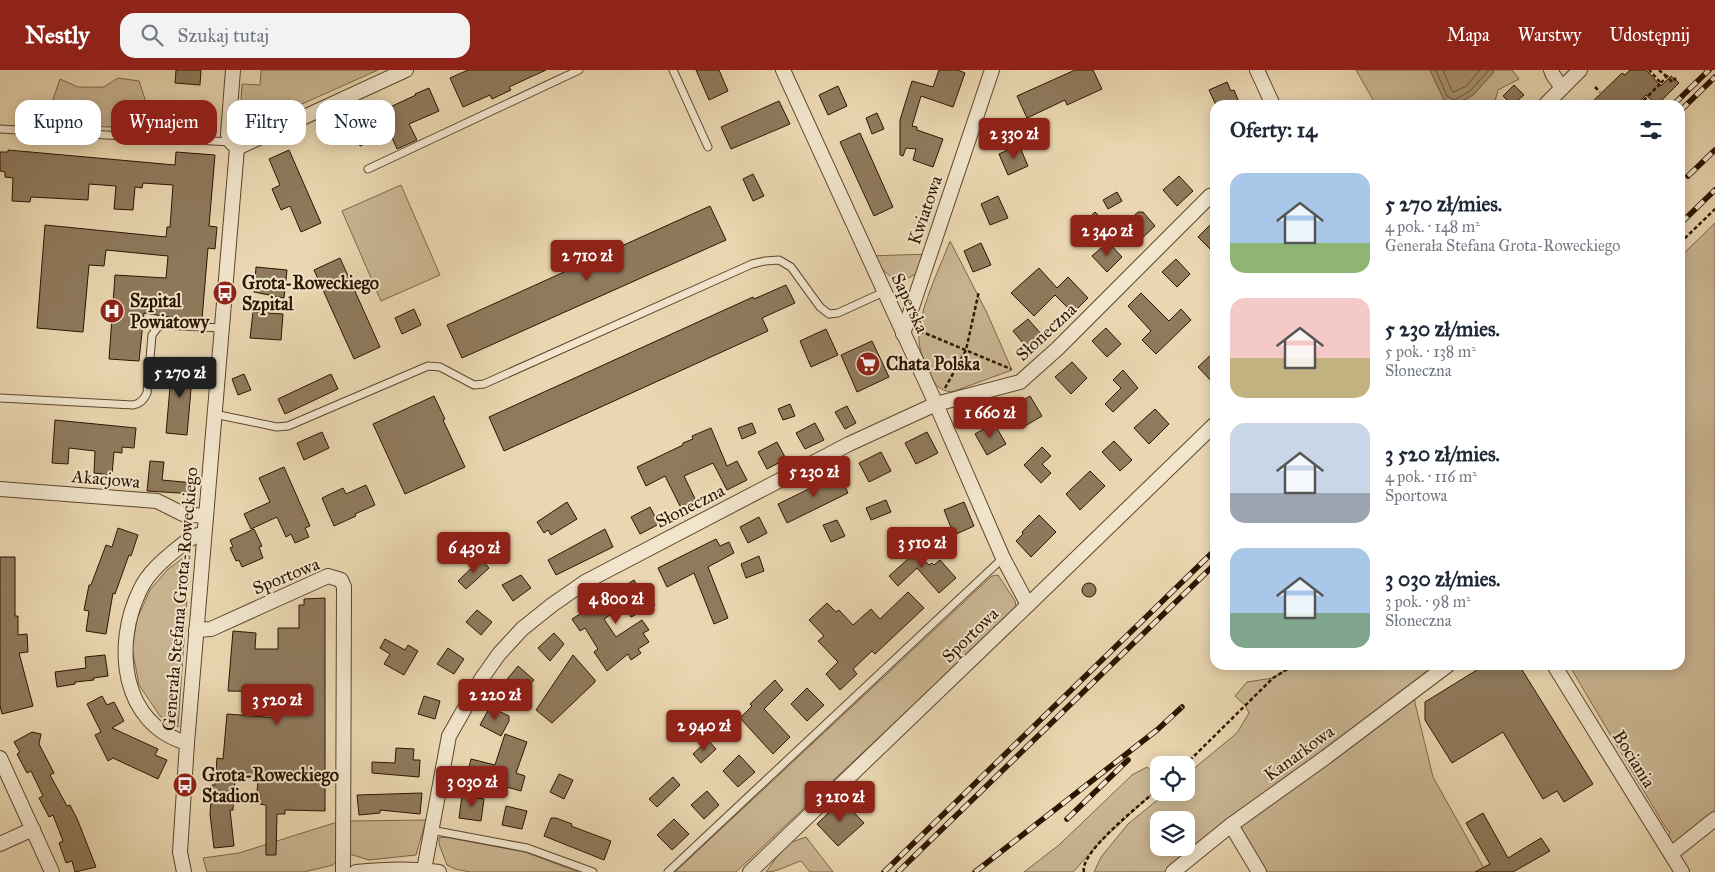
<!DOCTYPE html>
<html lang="pl">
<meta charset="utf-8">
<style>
:root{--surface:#fff;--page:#f2f2f3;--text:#1f2937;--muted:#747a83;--accent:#8f2418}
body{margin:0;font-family:"IM FELL Great Primer",serif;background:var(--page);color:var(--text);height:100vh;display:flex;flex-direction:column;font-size:19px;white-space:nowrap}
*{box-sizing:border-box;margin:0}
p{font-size:16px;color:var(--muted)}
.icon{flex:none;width:28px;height:28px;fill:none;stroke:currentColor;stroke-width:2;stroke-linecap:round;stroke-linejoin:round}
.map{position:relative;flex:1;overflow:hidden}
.side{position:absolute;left:1210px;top:30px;width:475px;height:570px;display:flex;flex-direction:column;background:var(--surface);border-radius:15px;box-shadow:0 2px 12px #0003}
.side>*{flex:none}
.banner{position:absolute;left:15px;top:30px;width:475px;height:45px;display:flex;gap:10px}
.fabs{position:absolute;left:1150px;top:686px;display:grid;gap:10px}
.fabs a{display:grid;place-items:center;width:45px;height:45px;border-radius:10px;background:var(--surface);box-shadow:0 2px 12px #0003;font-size:25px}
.price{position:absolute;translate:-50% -42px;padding:0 11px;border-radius:5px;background:var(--accent);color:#fff;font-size:16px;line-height:32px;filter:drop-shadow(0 1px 2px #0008)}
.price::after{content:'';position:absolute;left:50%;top:30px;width:15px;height:11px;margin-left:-8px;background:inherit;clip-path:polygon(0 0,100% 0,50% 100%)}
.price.active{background:#222;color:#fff}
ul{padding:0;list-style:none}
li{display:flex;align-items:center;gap:15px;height:125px;padding:0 20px}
li span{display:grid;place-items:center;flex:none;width:140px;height:100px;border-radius:15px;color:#555}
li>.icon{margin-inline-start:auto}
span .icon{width:60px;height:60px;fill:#fffc;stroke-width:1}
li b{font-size:21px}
h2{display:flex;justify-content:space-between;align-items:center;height:60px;padding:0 20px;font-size:21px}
.pill{padding:0 18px;border-radius:15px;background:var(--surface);box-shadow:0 2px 12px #0003;font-size:18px;line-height:45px}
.pill.active{background:var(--accent);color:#fff}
header{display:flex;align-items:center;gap:30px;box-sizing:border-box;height:70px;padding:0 25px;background:var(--accent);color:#fff}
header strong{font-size:24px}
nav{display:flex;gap:28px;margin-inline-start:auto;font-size:18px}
.search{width:350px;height:45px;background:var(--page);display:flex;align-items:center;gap:12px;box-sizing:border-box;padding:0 18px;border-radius:15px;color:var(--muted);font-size:19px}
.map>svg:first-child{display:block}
.green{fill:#cab693;stroke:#7c664a;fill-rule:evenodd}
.water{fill:#aa9575;stroke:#786247}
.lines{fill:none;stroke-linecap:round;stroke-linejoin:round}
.shore{stroke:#6c553b;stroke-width:1}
.building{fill:#8f7a5d;stroke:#2d1501}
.service-casing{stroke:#5c462d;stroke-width:9}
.minor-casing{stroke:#5c462d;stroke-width:16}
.path{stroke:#2d1501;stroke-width:2.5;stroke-dasharray:4 2.5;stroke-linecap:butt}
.service{stroke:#f1e5cc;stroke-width:7}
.minor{stroke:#f1e5cc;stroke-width:14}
.rail-casing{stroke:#2d1501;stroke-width:5.5}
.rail{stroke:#f1e5cc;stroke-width:4;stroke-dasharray:11;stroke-linecap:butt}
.labels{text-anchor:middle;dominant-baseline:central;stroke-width:4;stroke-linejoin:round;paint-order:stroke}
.street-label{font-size:18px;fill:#2d1501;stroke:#f1e5cc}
.poi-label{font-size:18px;font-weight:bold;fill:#2d1501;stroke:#f1e5cc;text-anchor:start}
</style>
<header>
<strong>Nestly</strong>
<div class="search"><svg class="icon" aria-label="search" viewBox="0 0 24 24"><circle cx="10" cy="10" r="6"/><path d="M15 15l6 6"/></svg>Szukaj tutaj</div>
<nav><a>Mapa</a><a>Warstwy</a><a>Udostępnij</a></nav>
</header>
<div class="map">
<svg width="1715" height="802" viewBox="0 0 1715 802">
<rect width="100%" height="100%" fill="#ead7b1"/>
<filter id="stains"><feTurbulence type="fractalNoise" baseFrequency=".004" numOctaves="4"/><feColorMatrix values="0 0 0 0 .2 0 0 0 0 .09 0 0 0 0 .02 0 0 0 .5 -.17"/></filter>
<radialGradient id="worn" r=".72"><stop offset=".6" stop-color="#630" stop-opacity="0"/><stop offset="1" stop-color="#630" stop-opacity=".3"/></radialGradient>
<g class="green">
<path d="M261 0H378L255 55 247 54 240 47 242 14 260 15Z"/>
<path d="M1356 0H1430L1444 30 1455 35H1376Z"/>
<path d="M1492 0H1512L1519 9 1498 20 1494 35H1456L1473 25 1494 2Z"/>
<path d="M118 8 139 11 148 38 139 58 52 55V32L60 9 78 17H104Z"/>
<path d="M401 115 440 205 381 231 342 141Z"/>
<path d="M1715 153V749L1671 784 1664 772 1670 763 1664 755 1569 595H1680V187Z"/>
<path d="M950 171 987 243 1012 300 952 322C939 321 933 313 928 301 924 291 920 282 919 271 917 243 940 198 950 171Z"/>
<path d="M930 184 926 196 914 205 903 211 894 210 868 186Z"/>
<path d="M190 483 178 657 172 655 160 646 139 615 132 578 137 549 150 520 168 499Z"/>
<path d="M998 505 1015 531 1016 536 1014 540 736 802H675L992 506Z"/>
<path d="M1294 595H1442L1414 614 1415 633 1433 707 1486 802H1259L1231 755 1173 802H1094L1101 787 1128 754 1166 723 1186 722V705L1237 663 1249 643 1245 635 1235 626 1247 612 1273 608ZM1159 750H1186V778H1159Z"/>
<path d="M1147 697 1153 702 1152 724 1099 773 1073 802H1024L1059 775 1132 705Z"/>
<path d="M426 750 416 785 369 790 343 782 333 795 304 802H207L203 788 239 783 334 753 353 751Z"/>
<path d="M445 767 525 782 578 802H470L455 799 447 795 439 774V768Z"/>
<path d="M806 767 833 802H810L801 791C788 795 778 802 766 802L786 774Z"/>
</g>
<path class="water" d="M1430 0H1492L1494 2 1473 25 1455 35 1444 30Z"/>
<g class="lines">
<g class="shore">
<path d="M1436 0 1447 26 1454 30 1470 21 1489 0"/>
<path d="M1443 0 1452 21 1454 22 1466 16 1480 0"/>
</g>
</g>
<g class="building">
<path d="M176 0H201L200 15 175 13Z"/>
<path d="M468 0H546L509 17 511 20 492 29 490 25 463 37 450 8Z"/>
<path d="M696 0H719L728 21 709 30Z"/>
<path d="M939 0H958L965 3 953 37 921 26 912 56 917 57V60L943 69 933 97 913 90 916 79 906 78 903 86 900 85V50L912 11 933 17Z"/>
<path d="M1075 0H1093L1102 19 1067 35 1065 30 1027 48 1017 26Z"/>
<path d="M1630 0H1646L1661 16 1671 6 1679 13 1657 35 1646 25 1636 35H1589L1622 3 1625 5Z"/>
<path d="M1227 12 1231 21 1234 20 1239 32 1232 35H1216L1209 20Z"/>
<path d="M1514 15 1524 25 1512 35 1503 26Z"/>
<path d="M838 16 847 36 828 45 819 25Z"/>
<path d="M429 18 439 41 409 54 417 70 397 79 390 63 360 76 350 53 363 47 364 49 416 25 415 24Z"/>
<path d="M779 31 790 54 731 79 721 57Z"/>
<path d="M877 43 884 59 872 64 866 48Z"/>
<path d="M860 63 893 137 874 146 840 72Z"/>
<path d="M1019 75 1028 96 1008 105 999 84Z"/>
<path d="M8 80 175 95 176 82 215 85 209 156 217 157 215 179 208 178 202 249 176 248 144 243 139 291 109 289 115 205 166 208 168 186 106 180 104 196 89 195 83 262 37 258 45 155 166 167 167 157H170L173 115 143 113 142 118 135 117 133 140 114 139 116 116 89 114 88 130 31 127 30 132 12 131 13 108 5 107V102L0 101V82H8Z"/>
<path d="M289 80 321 153 301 162 290 136 281 140 272 119 280 115 269 89Z"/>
<path d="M753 104 764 126 753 131 743 109Z"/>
<path d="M1179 106 1193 121 1177 136 1163 120Z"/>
<path d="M1117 122 1122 131 1108 139 1103 130Z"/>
<path d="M998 126 1008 148 990 155 981 134Z"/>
<path d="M710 136 726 170 462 288 447 255Z"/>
<path d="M1095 142 1107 154 1098 162 1087 150Z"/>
<path d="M1138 142H1143L1155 156 1141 169 1126 153Z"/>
<path d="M1215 150V184L1198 167Z"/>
<path d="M1108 172 1122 187 1107 202 1092 186Z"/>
<path d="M981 173 991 195 973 202 964 181Z"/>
<path d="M340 188 380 277 354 289 314 200Z"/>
<path d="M1176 189 1190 204 1177 217 1162 202Z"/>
<path d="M256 197 287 200 284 228 254 222Z"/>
<path d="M1039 198 1057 218 1068 207 1088 228 1073 243 1055 225 1034 246 1011 223Z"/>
<path d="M786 215 795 233 762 248 768 261 504 381 489 347 753 227 754 229Z"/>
<path d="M1141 223 1169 251 1181 239 1191 250 1156 284 1142 270 1151 261 1128 236Z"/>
<path d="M414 239 421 255 402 264 395 248Z"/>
<path d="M253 242 283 244 281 270 250 268Z"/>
<path d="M1028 249 1042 265 1027 278 1013 261Z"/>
<path d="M1106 258 1121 274 1107 287 1092 271Z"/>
<path d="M826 259 838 285 811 297 800 271Z"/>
<path d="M872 271 889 307 857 322 841 285Z"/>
<path d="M1215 281V315L1198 297Z"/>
<path d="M1072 292 1087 308 1071 324 1055 307Z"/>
<path d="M172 294 193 296 187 365 166 363Z"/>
<path d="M1123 300 1138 318 1113 342 1105 334 1121 318 1113 310Z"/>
<path d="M244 304 251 320 238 325 232 309Z"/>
<path d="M331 304 338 319 285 344 278 329Z"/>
<path d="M434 326 445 349 443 350 465 397 405 424 373 354Z"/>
<path d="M1030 326 1042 346 1025 356 1013 336Z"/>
<path d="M790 334 795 346 783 350 778 339Z"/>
<path d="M847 336 856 353 845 359 835 342Z"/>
<path d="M1155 339 1169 354 1149 374 1134 358Z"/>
<path d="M55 350 136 358 134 378 122 377V383L114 382 112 405 94 403 95 381 69 378 68 394 52 393Z"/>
<path d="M752 353 756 363 742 369 738 358Z"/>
<path d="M815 353 824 370 805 379 796 363Z"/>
<path d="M994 353 1006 374 987 385 975 364Z"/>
<path d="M711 358 727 396 737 391 747 410 727 420 713 393 684 406 698 435 683 442 665 406 646 416 637 397 683 375V373L693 369 692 366Z"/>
<path d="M322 362 329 378 304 390 297 373Z"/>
<path d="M927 362 938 383 916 394 905 373Z"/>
<path d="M1114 371 1132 390 1120 401 1102 382Z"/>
<path d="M777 372 786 389 767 399 758 382Z"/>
<path d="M1042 377 1051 386 1042 394 1051 403 1041 413 1024 395Z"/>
<path d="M881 382 891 401 869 412 859 393Z"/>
<path d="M150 391 164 392 162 410 194 413V424L147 421Z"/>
<path d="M284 397 310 456 305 458 309 467 295 473 291 464 286 467 277 447 251 459 244 444 270 432 259 408Z"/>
<path d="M1090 401 1105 416 1080 440 1066 424Z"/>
<path d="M838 402 848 423 787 453 778 434 815 416 814 414Z"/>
<path d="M366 415 375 435 355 444 356 446 334 456 322 428 343 418 346 424Z"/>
<path d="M886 430 891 442 871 450 866 438Z"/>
<path d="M567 432 577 449 551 465 548 460 544 463 537 452Z"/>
<path d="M964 432 974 456 954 465 944 440Z"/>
<path d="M650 437 659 454 640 464 631 447Z"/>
<path d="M1039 445 1056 462 1031 487 1016 471 1023 464 1022 462Z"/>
<path d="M759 447 767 463 748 473 740 457Z"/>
<path d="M837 450 845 466 831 472 823 455Z"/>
<path d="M118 458 138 465 131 486 129 485 115 524 113 523 106 564 86 561 89 541 84 540 89 515H91L106 475 112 477Z"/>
<path d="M254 459 262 476 259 477 263 488 242 497 239 490 236 491 230 478 233 477 230 470Z"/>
<path d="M605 459 613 477 556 505 548 490Z"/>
<path d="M716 469 720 476 729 472 734 483 708 497 728 548 714 554 694 503 667 517 658 498Z"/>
<path d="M904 470 929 495 932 493 934 495 940 490 956 508 939 523 917 498 898 516 889 506 908 489 897 476Z"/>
<path d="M759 486 764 501 746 508 741 494Z"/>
<path d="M0 487H15V546H18V565L27 564 28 582 19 583 33 636 2 644 0 636Z"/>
<path d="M481 489 489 498 466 519 458 511Z"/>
<path d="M521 505 531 518 513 531 502 515Z"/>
<path d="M634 510 640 521 644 518 655 535 631 547 624 536 604 549 616 567 642 550 649 560 643 563 649 572 638 579 641 583 631 590 628 584 607 601 594 582 598 579 585 558 580 561 572 549Z"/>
<circle cx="1089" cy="520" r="7"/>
<path d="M908 522 924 538 875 584 872 581 853 599 857 604 840 620 826 604 838 592 818 571 824 566 809 550 827 533 836 542 839 540 853 555 871 539 880 549Z"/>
<path d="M325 528V741L285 740V744H277L276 785H266V735L260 734V723H257L258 709 235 707 233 740H230L234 776 214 778 210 744 212 715H215L217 688 223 689 227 644 278 648V622L228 621 233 561 256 563 255 579H278V558H299V535H304V529Z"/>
<path d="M477 540 492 552 481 565 466 552Z"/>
<path d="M554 563 564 574 550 591 538 578Z"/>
<path d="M385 569 405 580 408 575 418 581 404 605 384 594 390 584 380 578Z"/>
<path d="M448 578 464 589 454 604 437 594Z"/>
<path d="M105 585 108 606 93 608 94 610 75 612V614L57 617 55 602 86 598 85 587Z"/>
<path d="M573 585 595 610V612L552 653 536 640Z"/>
<path d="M1485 595H1519L1593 714 1564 732 1557 721 1543 729 1503 662 1452 693 1425 650V632Z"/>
<path d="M518 596 534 610 520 626 504 613Z"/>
<path d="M775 610 783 620 764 639 790 667 773 684 740 648 752 636 750 634Z"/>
<path d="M807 618 824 635 807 651 791 634Z"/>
<path d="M102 626 107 635 114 632 124 651 112 658 158 679 155 685 167 690 158 709 113 688 108 691 95 665 101 662 87 634Z"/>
<path d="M424 626 440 631 435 649 418 644Z"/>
<path d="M490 637 509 646V651L501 666 480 655Z"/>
<path d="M32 662 41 664 39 674 54 703 50 705 67 736 70 735 78 751 96 797 75 802 72 791 66 793 59 773 63 771 53 745 49 747 39 728 43 726 31 701 27 703 17 684 20 682 14 672Z"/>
<path d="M505 664 527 672 516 703 525 706 521 721 467 706 471 689 495 695Z"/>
<path d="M708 670 716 679 701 693 693 684Z"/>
<path d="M396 678 414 679 413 690H420L419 707 372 703V692L395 693Z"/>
<path d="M739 685 755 702 738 717 723 701Z"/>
<path d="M559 704 573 710 564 729 550 722Z"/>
<path d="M673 707 680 715 657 737 649 729Z"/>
<path d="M707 721 719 735 704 749 691 735Z"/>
<path d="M422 723 420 744 380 740V743L359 745 357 725Z"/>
<path d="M462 726 484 729 481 751 459 748Z"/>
<path d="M842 730 864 753 838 776 817 754Z"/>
<path d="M506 736 527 741 522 759 502 755Z"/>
<path d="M1483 743 1508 788 1541 768 1550 781 1513 802H1475L1490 794 1466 753Z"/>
<path d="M551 748H556L572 754 571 756 611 771 604 790 544 766Z"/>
<path d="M674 749 689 764 672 780 657 765Z"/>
</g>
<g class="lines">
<defs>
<g id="service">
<path d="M673 0 708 77"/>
<path d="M0 59 231 72"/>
<path d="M368 99 579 0"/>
<path d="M0 328 133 335C140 334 144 330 147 323L152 265 158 257 163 255 221 258"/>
<path d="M214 344 277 357 288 356 428 296 440 297 474 315 484 314 752 194 765 191 779 190 791 197 820 237 829 244 838 243 884 222"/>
<path d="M431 760 527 778 593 802"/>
<path d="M668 802 1003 488"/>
</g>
<g id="minor">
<path d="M233 0 228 64 231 72 237 78"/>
<path d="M783 0 936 334 1003 488 1028 535"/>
<path d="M1257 0 1273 35"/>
<path d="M1551 0 1553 5 1562 18"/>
<path d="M1545 35 1580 0"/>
<path d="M237 78 406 0"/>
<path d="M903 264 992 0"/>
<path d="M0 419 157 431 183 444 205 446"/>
<path d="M196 560 211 559 328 506 341 510 344 517 343 802"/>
<path d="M1554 595 1682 802"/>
<path d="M187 673C121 654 113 575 140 520 148 503 163 490 178 478 186 471 193 466 204 463"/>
<path d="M0 688 52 802"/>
<path d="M1231 755 1259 802"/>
<path d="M0 774 33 759"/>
<path d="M1671 784 1715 749"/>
<path d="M424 800 449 666 461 645 482 608 499 584 522 559 552 535 585 512 849 374 936 334 1020 312 1057 279 1210 126 1215 124"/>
<path d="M184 802 180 782 187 673 237 78"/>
<path d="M356 802C384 799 412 798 439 802"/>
<path d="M750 802 1028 535 1215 354"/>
<path d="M1173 802 1231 755 1326 687 1448 595"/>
</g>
</defs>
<use href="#service" class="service-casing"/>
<use href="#minor" class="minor-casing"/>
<g class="path">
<path d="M1659 0 1667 7"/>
<path d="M1661 13 1667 6 1672 12 1676 8"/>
<path d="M1595 17 1600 22"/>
<path d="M1647 35 1643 31 1661 13 1649 0"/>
<path d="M1680 173 1715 139"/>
<path d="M920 261 1011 299"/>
<path d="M945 318 966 280 979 221"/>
<path d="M1185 695 1273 608 1294 595"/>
<path d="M1084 802C1079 782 1143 733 1159 718"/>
</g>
<use href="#service" class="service"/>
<use href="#minor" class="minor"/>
<defs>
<g id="rail">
<path d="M1673 35 1709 0"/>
<path d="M1680 41 1715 7"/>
<path d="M1688 106 1715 80"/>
<path d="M1680 154 1715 120"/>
<path d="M1067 749 1128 690"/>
<path d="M884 802 1215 480"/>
<path d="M898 802 1215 494"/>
<path d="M975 802 1157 660 1182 637"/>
</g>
</defs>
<use href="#rail" class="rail-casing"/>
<use href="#rail" class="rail"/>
</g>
<defs>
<symbol id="bus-disc" viewBox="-11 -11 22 22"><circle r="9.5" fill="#8f2418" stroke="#f1e5cc"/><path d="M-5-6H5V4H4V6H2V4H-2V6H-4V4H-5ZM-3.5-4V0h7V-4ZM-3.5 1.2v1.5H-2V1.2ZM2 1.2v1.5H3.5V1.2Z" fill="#fff"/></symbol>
<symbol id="hospital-disc" viewBox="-11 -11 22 22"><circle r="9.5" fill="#8f2418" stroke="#f1e5cc"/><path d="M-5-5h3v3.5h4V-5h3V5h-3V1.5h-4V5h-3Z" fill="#fff"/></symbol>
<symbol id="supermarket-disc" viewBox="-11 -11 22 22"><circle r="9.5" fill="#8f2418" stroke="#f1e5cc"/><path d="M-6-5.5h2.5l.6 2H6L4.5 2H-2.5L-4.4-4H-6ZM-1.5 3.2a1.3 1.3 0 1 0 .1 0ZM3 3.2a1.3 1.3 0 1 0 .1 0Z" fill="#fff"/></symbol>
</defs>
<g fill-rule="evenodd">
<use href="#bus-disc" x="211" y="209" width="28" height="28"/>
<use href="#hospital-disc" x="98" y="227" width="28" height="28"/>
<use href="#supermarket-disc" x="854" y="280" width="28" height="28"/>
<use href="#bus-disc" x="171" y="701" width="28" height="28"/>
</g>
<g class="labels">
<g class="street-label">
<text transform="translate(925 140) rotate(-71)">Kwiatowa</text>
<text transform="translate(910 233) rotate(65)">Saperska</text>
<text transform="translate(1046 262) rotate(-43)">Słoneczna</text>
<text transform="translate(106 409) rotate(5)">Akacjowa</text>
<text transform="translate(690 436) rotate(-27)">Słoneczna</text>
<text transform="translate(286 506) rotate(-22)">Sportowa</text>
<text transform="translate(180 529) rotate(-85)">Generała Stefana Grota-Roweckiego</text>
<text transform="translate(970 565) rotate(-44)">Sportowa</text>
<text transform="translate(1299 683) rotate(-36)">Kanarkowa</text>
<text transform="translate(1634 689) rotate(58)">Bociania</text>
</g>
<g class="poi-label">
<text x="242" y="213">Grota-Roweckiego<tspan x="242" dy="21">Szpital</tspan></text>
<text x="130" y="231">Szpital<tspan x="130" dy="21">Powiatowy</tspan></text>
<text x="886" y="294">Chata Polska</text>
<text x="202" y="705">Grota-Roweckiego<tspan x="202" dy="21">Stadion</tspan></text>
</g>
</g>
<rect width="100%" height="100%" filter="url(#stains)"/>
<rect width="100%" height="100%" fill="url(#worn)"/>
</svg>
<div class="fabs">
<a><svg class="icon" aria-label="locate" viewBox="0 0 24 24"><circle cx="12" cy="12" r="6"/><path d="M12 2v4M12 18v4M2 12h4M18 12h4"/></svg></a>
<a><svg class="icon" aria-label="layers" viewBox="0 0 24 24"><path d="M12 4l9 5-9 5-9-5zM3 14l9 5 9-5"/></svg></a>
</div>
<b class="price" style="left:1014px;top:90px">2 330 zł</b>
<b class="price" style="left:1107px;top:187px">2 340 zł</b>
<b class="price" style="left:587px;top:212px">2 710 zł</b>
<b class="price active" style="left:180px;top:329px">5 270 zł</b>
<b class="price" style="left:990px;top:369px">1 660 zł</b>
<b class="price" style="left:814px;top:428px">5 230 zł</b>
<b class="price" style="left:922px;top:499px">3 510 zł</b>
<b class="price" style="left:474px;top:504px">6 430 zł</b>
<b class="price" style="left:616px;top:555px">4 800 zł</b>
<b class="price" style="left:495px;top:651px">2 220 zł</b>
<b class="price" style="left:277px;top:656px">3 520 zł</b>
<b class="price" style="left:704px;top:682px">2 940 zł</b>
<b class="price" style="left:472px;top:738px">3 030 zł</b>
<b class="price" style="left:840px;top:753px">3 210 zł</b>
<div class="banner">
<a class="pill">Kupno</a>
<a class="pill active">Wynajem</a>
<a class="pill">Filtry</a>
<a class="pill">Nowe</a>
</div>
<section class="side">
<h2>Oferty: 14<svg class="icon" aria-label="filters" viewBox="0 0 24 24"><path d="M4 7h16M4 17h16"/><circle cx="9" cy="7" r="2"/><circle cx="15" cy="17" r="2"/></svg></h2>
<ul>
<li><span style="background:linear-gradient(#a9c7e8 70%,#8fb573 0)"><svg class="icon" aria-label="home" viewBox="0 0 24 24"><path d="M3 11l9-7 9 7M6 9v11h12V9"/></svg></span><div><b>5 270 zł/mies.</b><p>4 pok. · 148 m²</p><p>Generała Stefana Grota-Roweckiego</p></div></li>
<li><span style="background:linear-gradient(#f6c9c9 60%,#c2b280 0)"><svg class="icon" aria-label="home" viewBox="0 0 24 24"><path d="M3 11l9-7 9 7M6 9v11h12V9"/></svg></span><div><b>5 230 zł/mies.</b><p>5 pok. · 138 m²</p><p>Słoneczna</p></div></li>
<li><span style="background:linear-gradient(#c9d6e8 70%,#9aa5b1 0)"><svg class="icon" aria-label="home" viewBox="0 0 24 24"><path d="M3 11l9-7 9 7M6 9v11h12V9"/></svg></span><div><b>3 520 zł/mies.</b><p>4 pok. · 116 m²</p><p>Sportowa</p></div></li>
<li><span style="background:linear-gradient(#a9c7e8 65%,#7fa58c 0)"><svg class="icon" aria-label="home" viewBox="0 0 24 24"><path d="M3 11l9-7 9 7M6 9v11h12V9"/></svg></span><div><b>3 030 zł/mies.</b><p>3 pok. · 98 m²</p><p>Słoneczna</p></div></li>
</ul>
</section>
</div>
